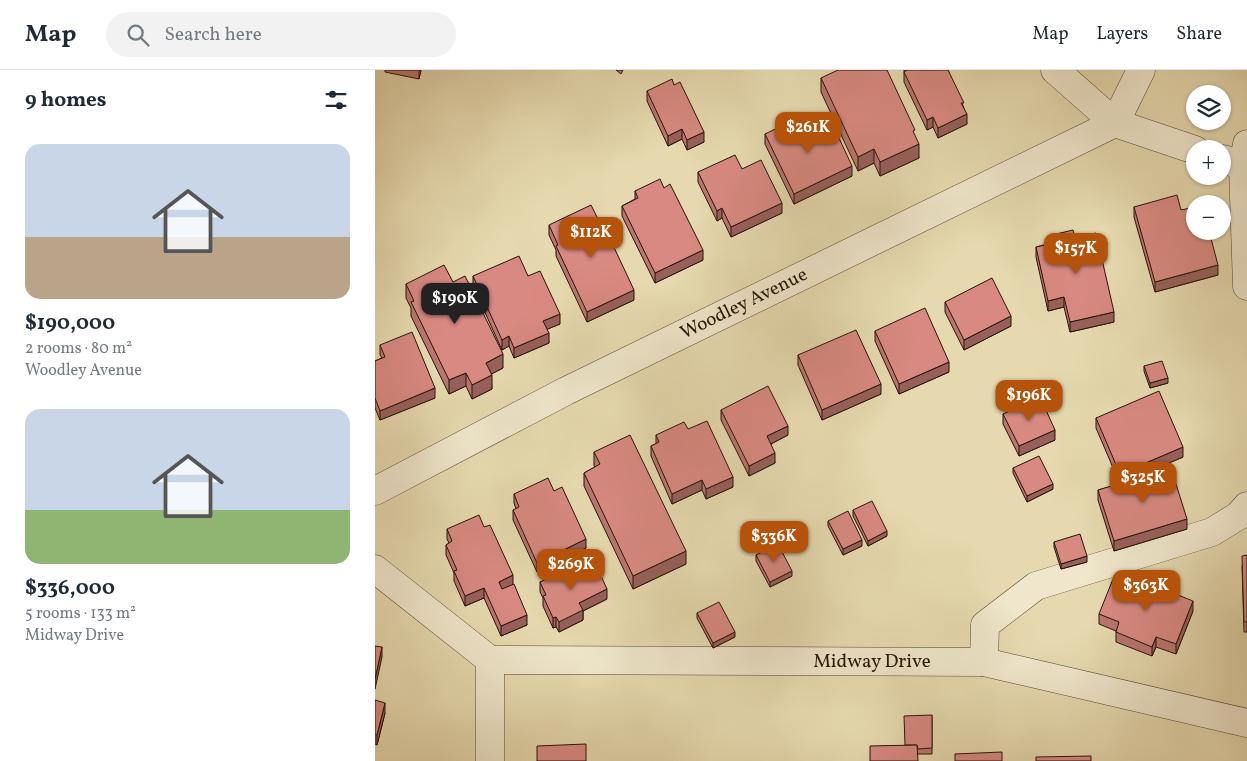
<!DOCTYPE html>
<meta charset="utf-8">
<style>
:root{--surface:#fff;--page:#f2f2f3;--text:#1f2937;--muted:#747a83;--line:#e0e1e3;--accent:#b45309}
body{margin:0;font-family:Vollkorn,serif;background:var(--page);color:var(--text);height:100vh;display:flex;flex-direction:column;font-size:19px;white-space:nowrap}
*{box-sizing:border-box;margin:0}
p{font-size:16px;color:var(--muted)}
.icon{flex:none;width:28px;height:28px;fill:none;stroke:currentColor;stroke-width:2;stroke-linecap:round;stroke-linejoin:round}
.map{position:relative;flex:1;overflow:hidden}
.side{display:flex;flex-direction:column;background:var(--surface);width:375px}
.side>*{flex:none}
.fabs{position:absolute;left:811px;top:15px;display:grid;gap:10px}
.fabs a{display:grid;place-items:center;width:45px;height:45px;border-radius:50%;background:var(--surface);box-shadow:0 1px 4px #0004;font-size:25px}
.price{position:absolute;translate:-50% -42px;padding:0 11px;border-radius:10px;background:var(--accent);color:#fff;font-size:16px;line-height:32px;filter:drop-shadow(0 1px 2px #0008)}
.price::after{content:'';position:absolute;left:50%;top:30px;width:15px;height:11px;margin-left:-8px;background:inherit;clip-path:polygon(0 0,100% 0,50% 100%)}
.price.current{background:#222;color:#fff}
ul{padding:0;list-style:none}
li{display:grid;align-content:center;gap:10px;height:265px;padding:0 25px}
li span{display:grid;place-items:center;height:155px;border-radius:15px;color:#555}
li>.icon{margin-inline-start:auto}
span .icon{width:90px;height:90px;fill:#fffc;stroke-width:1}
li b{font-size:21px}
h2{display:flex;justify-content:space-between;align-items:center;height:60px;padding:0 25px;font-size:21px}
header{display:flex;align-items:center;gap:30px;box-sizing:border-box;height:70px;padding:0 25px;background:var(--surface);border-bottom:1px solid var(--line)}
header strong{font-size:24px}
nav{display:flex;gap:28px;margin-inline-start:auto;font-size:18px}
.search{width:350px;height:45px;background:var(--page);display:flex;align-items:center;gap:12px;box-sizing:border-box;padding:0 18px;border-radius:28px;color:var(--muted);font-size:19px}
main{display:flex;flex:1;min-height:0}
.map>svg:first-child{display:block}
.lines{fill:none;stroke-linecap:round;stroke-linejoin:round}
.minor-casing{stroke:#564432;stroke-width:29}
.minor{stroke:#efe6cb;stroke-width:28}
.wall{fill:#ba766f;stroke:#261308}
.shaded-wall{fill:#97605a;stroke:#261308}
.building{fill:#d88981;stroke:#261308}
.labels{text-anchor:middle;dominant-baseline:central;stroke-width:4;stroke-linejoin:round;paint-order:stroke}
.street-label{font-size:19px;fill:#261308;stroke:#efe6cb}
</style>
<header>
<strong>Map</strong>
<div class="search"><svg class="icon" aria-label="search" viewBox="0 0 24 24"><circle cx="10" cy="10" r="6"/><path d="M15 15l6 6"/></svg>Search here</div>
<nav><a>Map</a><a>Layers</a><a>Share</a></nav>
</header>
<main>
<section class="side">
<h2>9 homes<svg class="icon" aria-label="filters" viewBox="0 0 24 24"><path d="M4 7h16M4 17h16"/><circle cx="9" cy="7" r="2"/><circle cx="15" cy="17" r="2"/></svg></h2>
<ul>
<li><span style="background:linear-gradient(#c9d6e8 60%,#b9a48a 0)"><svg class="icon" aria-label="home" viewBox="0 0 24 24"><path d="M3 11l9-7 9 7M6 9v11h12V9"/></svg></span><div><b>$190,000</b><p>2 rooms · 80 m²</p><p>Woodley Avenue</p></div></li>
<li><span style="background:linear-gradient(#c9d6e8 65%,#8fb573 0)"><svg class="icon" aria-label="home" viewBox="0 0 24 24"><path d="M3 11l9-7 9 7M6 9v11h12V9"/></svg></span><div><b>$336,000</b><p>5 rooms · 133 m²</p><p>Midway Drive</p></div></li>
</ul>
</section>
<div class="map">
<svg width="872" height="691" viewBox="0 0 872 691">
<rect width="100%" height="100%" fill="#e6d9af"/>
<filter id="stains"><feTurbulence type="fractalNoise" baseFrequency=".004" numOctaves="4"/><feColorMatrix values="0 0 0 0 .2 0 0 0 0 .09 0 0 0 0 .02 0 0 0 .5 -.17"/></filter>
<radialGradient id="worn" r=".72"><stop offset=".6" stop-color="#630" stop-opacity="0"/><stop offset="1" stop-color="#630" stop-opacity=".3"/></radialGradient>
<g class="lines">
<defs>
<g id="minor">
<path d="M680 0 740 53 820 80"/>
<path d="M848 89 868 96 872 216"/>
<path d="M868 96 872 74"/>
<path d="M0 421 191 321 740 53 766 0"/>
<path d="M0 499 115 590V691"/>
<path d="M115 590 609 592 872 653"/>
<path d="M609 592 610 555 661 516 837 462 863 446 872 436"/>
</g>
</defs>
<use href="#minor" class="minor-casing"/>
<use href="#minor" class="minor"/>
</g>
<g class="wall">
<path d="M10 0H46L44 9 10 2Z"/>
<path d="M241 0H248L246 4Z"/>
<path d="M529 0H573L589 38 592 54 563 68 558 57 552 60 529 12Z"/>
<path d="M446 8 540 66 544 88 505 106 499 93 483 101 446 22Z"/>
<path d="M299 15 329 72 312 80 307 69 293 76 272 31V21Z"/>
<path d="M390 64 426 65 477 106 419 134 390 74Z"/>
<path d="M367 99 407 143 356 167 347 148 342 151 323 112V102Z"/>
<path d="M289 118 328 190 280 213 247 146V136L260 129V121Z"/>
<path d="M759 137 806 140 843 205 780 222 759 147Z"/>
<path d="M174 155 259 230 212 252 181 186V180L174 165Z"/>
<path d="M677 165 700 168 739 252 695 262 689 237 673 241 661 187V177L677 173Z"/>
<path d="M98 206H153L185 254 172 259 174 273 139 288 134 276 127 280 98 216Z"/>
<path d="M78 212 128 298 116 304 117 319 97 329 91 316 74 324 36 246V238L31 228V214Z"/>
<path d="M570 232 636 256 589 280 570 242Z"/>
<path d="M500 261 574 302 524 324 500 271Z"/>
<path d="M5 275 60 328 5 350 0 338V291L7 288 5 285Z"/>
<path d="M423 285 506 324 447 350 423 295Z"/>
<path d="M769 296 793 313 775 318 769 301Z"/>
<path d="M346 340 413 365 396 374 400 393 374 406 346 350Z"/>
<path d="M628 344 680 370 644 386 628 354Z"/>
<path d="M721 348 808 387 749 412 812 459 739 481 723 430V420L745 414 721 358Z"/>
<path d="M313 359 358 417 331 429 327 420 297 434 276 386V376L281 374V365Z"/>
<path d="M219 382 311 494 258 519 209 416V403L220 397 219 396Z"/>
<path d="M638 398 678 419 652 432 638 403Z"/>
<path d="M179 421 211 478 162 502 138 450V440L141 439 139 433V424Z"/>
<path d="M478 440 512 466 493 476 478 446Z"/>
<path d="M453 451 487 476 468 485 453 456Z"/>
<path d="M72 459 138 515 152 555 126 566 109 528 90 536 79 511V503L71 485V475L74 473 72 469Z"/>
<path d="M679 472 712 492 686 499 679 477Z"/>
<path d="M381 485 417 506 395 517 381 491Z"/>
<path d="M872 485V562H869L867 496Z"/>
<path d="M170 505 192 509 232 529 208 541V550L184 562 181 557 178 558 168 536V528L165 522V512L170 510Z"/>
<path d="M760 517 818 541 801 584 781 577 777 586 741 572V561L724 554V544Z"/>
<path d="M322 543 360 567 338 578 322 548Z"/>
<path d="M0 630 10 643 2 675 0 674Z"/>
<path d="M557 645V684H543L530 675Z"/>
</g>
<g class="shaded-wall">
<path d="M44 0H46L44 9Z"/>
<path d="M592 44V54L563 68V58Z"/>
<path d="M558 47V57L552 60V50Z"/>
<path d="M307 59V69L293 76V66Z"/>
<path d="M329 62V72L312 80V70Z"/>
<path d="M544 74V88L505 106V92Z"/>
<path d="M499 79V93L483 101V87Z"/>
<path d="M477 96V106L419 134V124Z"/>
<path d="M407 133V143L356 167V157Z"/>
<path d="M347 138V148L342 151V141Z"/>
<path d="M328 180V190L280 213V203Z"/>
<path d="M843 195V205L780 222V212Z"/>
<path d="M259 220V230L212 252V242Z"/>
<path d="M689 227V237L673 241V231Z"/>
<path d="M739 242V252L695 262V252Z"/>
<path d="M185 244V254L168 261V251Z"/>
<path d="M636 246V256L589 280V270Z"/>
<path d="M174 263V273L139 288V278Z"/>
<path d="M134 266V276L127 280V270Z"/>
<path d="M128 284V298L111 307V293Z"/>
<path d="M574 292V302L524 324V314Z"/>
<path d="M91 303V316L74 324V310Z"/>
<path d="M117 305V319L97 329V315Z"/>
<path d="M793 308V313L775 318V313Z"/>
<path d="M506 314V324L447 350V340Z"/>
<path d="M60 318V328L5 350V341Z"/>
<path d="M413 356V365L392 376V366Z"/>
<path d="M680 360V370L644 386V376Z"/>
<path d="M808 377V387L745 414V404Z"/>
<path d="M400 383V393L374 406V396Z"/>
<path d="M358 407V417L331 429V419Z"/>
<path d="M327 410V420L297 434V424Z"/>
<path d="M678 414V419L652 432V426Z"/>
<path d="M812 449V459L739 481V471Z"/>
<path d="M512 461V466L493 476V471Z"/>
<path d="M211 469V478L162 502V493Z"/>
<path d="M487 470V476L468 485V479Z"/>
<path d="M311 481V494L258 519V506Z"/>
<path d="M712 486V492L686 499V494Z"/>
<path d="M417 501V506L395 517V512Z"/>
<path d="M138 505V515L124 522V512Z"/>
<path d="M109 518V528L90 536V526Z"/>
<path d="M232 519V529L208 541V550L184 562V552L204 533Z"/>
<path d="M818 531V541L801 584V574Z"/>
<path d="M152 545V555L126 566V556Z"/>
<path d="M181 547V557L178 558V548Z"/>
<path d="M360 562V567L338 578V573Z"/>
<path d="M781 567V577L777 586V577Z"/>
<path d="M7 577V587L0 619V609Z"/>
<path d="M10 633V643L2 675V665Z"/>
</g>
<g class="building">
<path d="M463 0H512L540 60 538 61 544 74 505 92 499 79 483 87 446 8Z"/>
<path d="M532 0H573L589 33H586L592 44 563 58 558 47 552 50 529 2Z"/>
<path d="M297 9 299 15 305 12 329 62 312 70 307 59 293 66 272 21Z"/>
<path d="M419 50 426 65 456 51 477 96 419 124 390 64Z"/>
<path d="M360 85 367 99 386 90 407 133 356 157 347 138 342 141 323 102Z"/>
<path d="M285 109 289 118 295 114 328 180 280 203 247 136 263 128 260 121Z"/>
<path d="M802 125 806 140 820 137V161H834L843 195 780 212 759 137Z"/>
<path d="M216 135 226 155 228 154 259 220 212 242 181 176 183 175 174 155Z"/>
<path d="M698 160 700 168 721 163 739 242 695 252 689 227 673 231 661 177 679 173 677 165Z"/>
<path d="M144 186 153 206 165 201 185 244 168 251 174 263 139 278 134 266 127 270 98 206Z"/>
<path d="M69 195 78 212 90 206 128 284 111 293 117 305 97 315 91 303 74 310 36 232 39 231 31 214Z"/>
<path d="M617 208 636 246 589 270 570 232Z"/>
<path d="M550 238 574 292 524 314 500 261Z"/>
<path d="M481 260 506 314 447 340 423 285Z"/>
<path d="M37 262 60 318 5 341 0 328V291L10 287 5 275Z"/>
<path d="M787 291 793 308 775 313 769 296Z"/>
<path d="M393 316 413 356 392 366 400 383 374 396 346 340Z"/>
<path d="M784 321 808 377 745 404 721 348Z"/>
<path d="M665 327 680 360 644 376 628 344Z"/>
<path d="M332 351 358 407 331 419 327 410 297 424 276 376 284 372 281 365 309 352 313 359Z"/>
<path d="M255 365 311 481 258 506 209 403 225 394 219 382Z"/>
<path d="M664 386 678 414 652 426 638 398Z"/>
<path d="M796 398 812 449 739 471 723 420Z"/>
<path d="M173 408 179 421 187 417 211 469 162 493 138 440 144 437 139 424Z"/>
<path d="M497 431 512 461 493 471 478 440Z"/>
<path d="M473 441 487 470 468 479 453 451Z"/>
<path d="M104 445 109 457 115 455 138 505 124 512 127 519 139 514 152 545 126 556 109 518 90 526 79 501 82 500 71 475 77 471 72 459Z"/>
<path d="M705 464 712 486 686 494 679 472Z"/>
<path d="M403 474 417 501 395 512 381 485Z"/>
<path d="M872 485V552H869L867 486Z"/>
<path d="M221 495 232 519 204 533 208 540 184 552 181 547 178 548 168 526 171 525 165 512 172 509 170 505 185 498 192 509Z"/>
<path d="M738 509 760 517 763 509 818 531 801 574 781 567 777 577 741 562 744 552 724 544Z"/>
<path d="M344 532 360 562 338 573 322 543Z"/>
<path d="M0 576 7 577 0 609Z"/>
<path d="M0 630 10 633 2 665 0 664Z"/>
<path d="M557 645V678L543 679 542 675H530L529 646Z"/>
<path d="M211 674V691H162V676Z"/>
<path d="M542 675 543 691H495V676Z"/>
<path d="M627 682V691H580V684Z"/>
<path d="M716 686V691H661V687Z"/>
</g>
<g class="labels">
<g class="street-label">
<text transform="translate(369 234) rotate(-26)">Woodley Avenue</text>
<text x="497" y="592">Midway Drive</text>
</g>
</g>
<rect width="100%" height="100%" filter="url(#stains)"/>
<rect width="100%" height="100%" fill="url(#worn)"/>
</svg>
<div class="fabs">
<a><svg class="icon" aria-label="layers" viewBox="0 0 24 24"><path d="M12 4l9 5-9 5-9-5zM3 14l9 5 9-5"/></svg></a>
<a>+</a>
<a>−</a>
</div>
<b class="price" style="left:433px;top:84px">$261K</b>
<b class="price" style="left:216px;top:189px">$112K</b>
<b class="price" style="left:701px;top:205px">$157K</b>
<b class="price current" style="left:80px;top:255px">$190K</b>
<b class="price" style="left:654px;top:352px">$196K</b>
<b class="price" style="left:768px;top:434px">$325K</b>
<b class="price" style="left:399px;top:493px">$336K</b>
<b class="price" style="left:196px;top:521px">$269K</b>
<b class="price" style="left:771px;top:542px">$363K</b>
</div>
</main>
